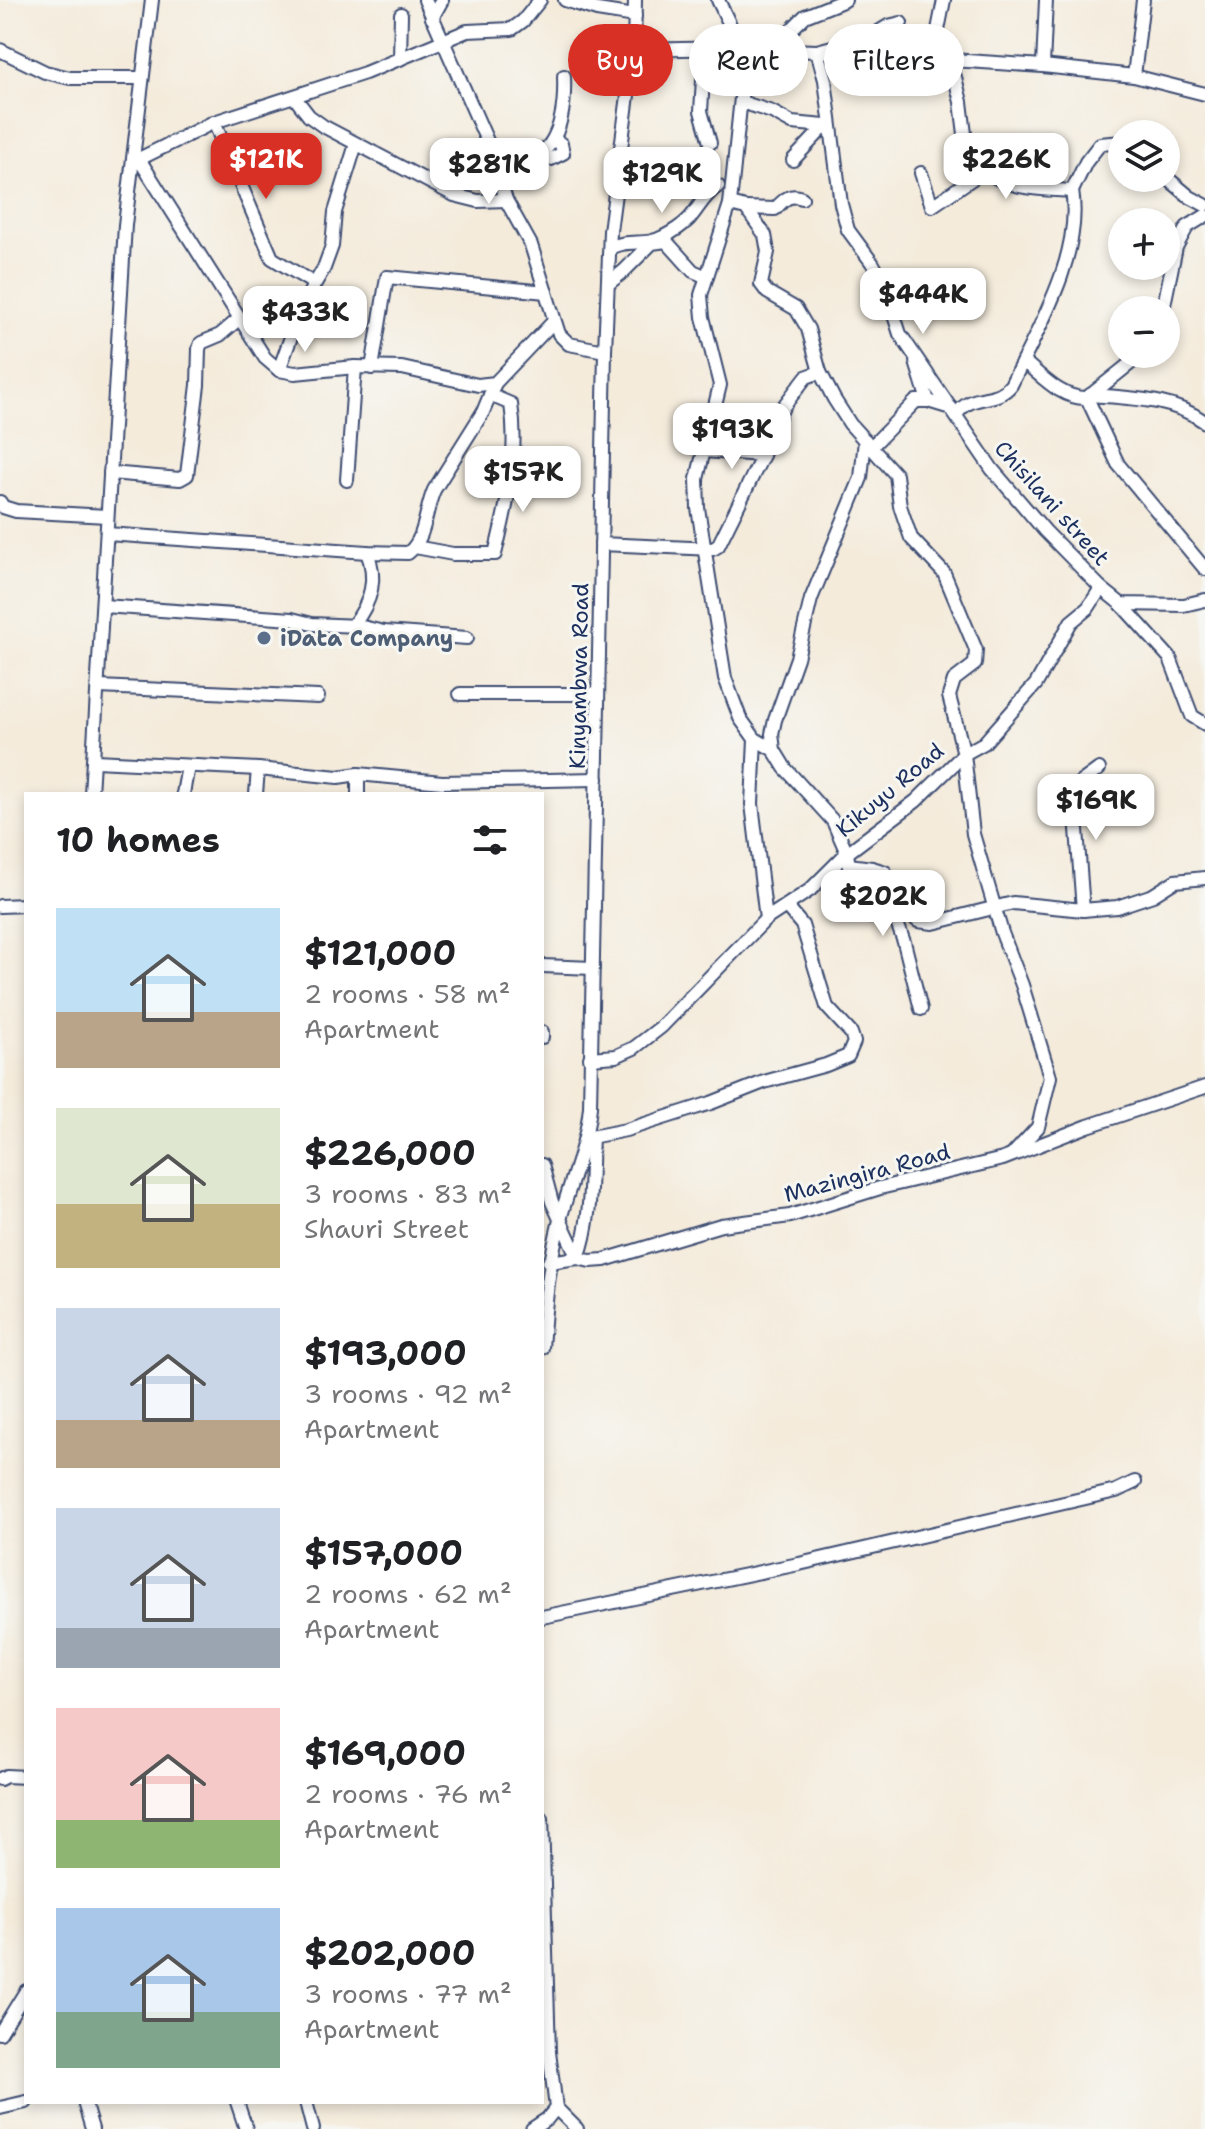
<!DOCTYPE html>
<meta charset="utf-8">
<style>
:root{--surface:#fff;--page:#f6f6f6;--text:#202124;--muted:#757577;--accent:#d93025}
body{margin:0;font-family:"Shantell Sans",sans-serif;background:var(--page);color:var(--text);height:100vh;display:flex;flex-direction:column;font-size:30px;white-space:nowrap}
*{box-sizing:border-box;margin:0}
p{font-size:26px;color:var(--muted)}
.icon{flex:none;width:44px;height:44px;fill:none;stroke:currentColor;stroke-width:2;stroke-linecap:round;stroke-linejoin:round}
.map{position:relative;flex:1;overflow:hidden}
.drawer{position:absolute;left:24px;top:792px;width:520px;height:1312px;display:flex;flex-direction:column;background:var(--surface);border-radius:0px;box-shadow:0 4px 12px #0003}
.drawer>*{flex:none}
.hud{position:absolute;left:568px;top:24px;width:516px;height:72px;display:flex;gap:16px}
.tools{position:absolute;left:1108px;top:120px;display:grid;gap:16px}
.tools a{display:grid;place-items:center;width:72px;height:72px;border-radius:50%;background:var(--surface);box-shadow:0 4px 12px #0003;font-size:40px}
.price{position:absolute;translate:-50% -68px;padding:0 18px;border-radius:16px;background:#fff;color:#222;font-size:26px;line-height:52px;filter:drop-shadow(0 2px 4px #0008)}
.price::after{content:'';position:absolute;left:50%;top:48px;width:24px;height:18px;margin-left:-12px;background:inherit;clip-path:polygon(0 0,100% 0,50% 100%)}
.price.current{background:var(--accent);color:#fff}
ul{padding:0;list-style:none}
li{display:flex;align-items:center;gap:24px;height:200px;padding:0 32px}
li span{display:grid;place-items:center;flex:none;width:224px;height:160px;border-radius:0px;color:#555}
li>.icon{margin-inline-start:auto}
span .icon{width:96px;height:96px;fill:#fffc;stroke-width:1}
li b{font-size:34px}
h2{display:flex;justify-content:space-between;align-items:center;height:96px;padding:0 32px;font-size:34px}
.chip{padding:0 28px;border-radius:36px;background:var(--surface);box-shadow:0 4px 12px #0003;font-size:28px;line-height:72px}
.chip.current{background:var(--accent);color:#fff}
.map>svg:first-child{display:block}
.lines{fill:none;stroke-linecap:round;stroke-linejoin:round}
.minor-casing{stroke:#3c4b71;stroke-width:16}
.minor{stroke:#fff;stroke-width:12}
.service-dot{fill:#5c6f8a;stroke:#f6f6f2;stroke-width:3}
.labels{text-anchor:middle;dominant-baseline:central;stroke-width:6;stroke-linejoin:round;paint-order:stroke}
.street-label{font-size:22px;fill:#1b2f5e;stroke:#f6f6f2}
.service-label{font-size:22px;font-weight:bold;fill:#4e5e75;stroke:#f6f6f2;text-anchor:start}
</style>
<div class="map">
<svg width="1205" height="2129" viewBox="0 0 1205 2129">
<rect width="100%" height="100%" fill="#f6f6f2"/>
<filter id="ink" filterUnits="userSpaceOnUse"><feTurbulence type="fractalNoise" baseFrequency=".0125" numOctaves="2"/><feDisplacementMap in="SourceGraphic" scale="16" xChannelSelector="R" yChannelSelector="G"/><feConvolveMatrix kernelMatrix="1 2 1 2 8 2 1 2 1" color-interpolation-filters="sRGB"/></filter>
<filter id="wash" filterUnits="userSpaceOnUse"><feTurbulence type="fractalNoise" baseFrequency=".006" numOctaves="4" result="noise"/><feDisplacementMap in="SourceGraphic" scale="32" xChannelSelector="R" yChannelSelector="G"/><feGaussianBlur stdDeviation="1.8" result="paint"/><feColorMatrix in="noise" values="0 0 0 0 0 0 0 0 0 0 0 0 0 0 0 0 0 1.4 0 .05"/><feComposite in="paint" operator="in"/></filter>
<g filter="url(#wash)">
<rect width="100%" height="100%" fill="#f4ebdb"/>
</g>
<g filter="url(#ink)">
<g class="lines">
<defs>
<g id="minor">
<path d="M425 0 491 150 506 200 531 245 559 334 569 344 605 351"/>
<path d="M565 0 597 10 635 16"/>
<path d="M718 0 730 25V48"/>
<path d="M432 18 442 0"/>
<path d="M705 48 701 111 710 143"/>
<path d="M746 49 730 204 701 295 703 317 720 385 697 479 698 508 725 678 740 718 755 739 774 750"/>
<path d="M0 50 45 72 70 78H142"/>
<path d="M634 50 730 48 817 51 870 37 888 26 901 23"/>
<path d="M781 50 789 32 805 16 845 0"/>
<path d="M817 51 825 80 841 204 848 230 873 264 884 284 900 334 992 469 1045 531 1101 588"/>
<path d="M817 51 1043 66 1134 76 1205 94"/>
<path d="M400 59 401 14"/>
<path d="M939 60 938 30 944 0"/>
<path d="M951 61 961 102 966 142 985 170"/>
<path d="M1043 66 1046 0"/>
<path d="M1134 76 1143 0"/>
<path d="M295 98 309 116 323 126 454 195 478 201 506 200"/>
<path d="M741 102 772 112 792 123 825 126 793 160"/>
<path d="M214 122 272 258 313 283"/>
<path d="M491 150C551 182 566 124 564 76"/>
<path d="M538 157 551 159 563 153 561 144 554 139"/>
<path d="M139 159 265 358 279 370 295 373 355 367 402 368 478 385 495 383 554 321"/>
<path d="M135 161 214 122 365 73 467 31 512 29 523 21 540 0"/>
<path d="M921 173 932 206 985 170C1009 190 1041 189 1072 191L1086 162 1100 144 1122 142"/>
<path d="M1166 177 1190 197 1205 205"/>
<path d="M730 204 746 208 765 235 768 252 761 284 767 292 796 309 808 329 820 372 834 399 850 424 896 475 900 506 911 538 944 573 976 650 975 664 954 680 949 696 964 754 973 834 1002 933 1022 985 1050 1077 1038 1127 1014 1153"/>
<path d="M746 208 775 209C784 200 789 193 802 198"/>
<path d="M610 248C628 238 646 247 663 237 671 233 683 225 689 219 699 208 704 195 718 186"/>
<path d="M608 284 624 271 652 243 666 241 693 271 707 277"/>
<path d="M1163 310 1176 247 1187 227 1205 216"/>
<path d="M1023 361C1042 376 1061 399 1087 398L1142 354"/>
<path d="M916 362 928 401"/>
<path d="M372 368 387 277 546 292"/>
<path d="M279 370 303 304 324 268 332 246 335 212 356 144"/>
<path d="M1090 395C1130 398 1172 398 1205 422"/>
<path d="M1087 398 1118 464 1205 569"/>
<path d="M956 415C972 391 995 405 1011 385 1038 329 1083 254 1072 191"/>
<path d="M865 440 861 478 811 599 797 658 775 720 772 734 774 750 785 768 833 821 847 853 855 909C870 926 885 909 902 908L918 921 933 923 1013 903 1083 910 1117 907 1153 895 1175 881 1205 878"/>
<path d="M872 446 916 401H928L951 408"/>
<path d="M704 451 763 455"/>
<path d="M110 473 180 479 187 475 198 385 199 349 201 343 220 335 240 318"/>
<path d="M347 480 355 367"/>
<path d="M0 502 3 507 16 511 107 516"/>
<path d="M107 534 367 552 408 553C426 539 425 510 434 490L483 412 495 383"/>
<path d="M601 544 713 549 718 546 763 455 783 407 806 377 820 372"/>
<path d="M415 547 453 554H495C507 506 519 454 511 404L490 395"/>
<path d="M1121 604 1170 658 1192 716 1205 724"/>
<path d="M103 606 292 619 312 624 358 626 384 632 467 638"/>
<path d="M353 625C371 603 378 579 367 552"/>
<path d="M99 687 318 697"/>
<path d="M460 694H597"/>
<path d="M755 739 752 804 766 919"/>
<path d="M95 761 258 769 338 777 358 774 442 782 597 779"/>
<path d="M358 774V794"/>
<path d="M91 794 125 225 152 0"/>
<path d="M183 794 188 766"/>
<path d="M256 794 258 769"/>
<path d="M849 865 872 868 885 872 890 881 892 909 904 942 921 1009"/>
<path d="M0 906 26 905"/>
<path d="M1083 910 1075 802 1077 785 1099 769"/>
<path d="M542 966 593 968"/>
<path d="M542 1032V1037"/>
<path d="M590 1058 616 1056 634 1048 661 1027 766 919 810 890 847 853 916 801 964 754 984 743 1036 684 1071 622 1088 608 1101 588 1121 604 1184 605 1205 600"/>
<path d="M586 1138 626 1130 711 1103 764 1082 826 1065 848 1056 854 1042 851 1033 827 1007 802 925 786 906"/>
<path d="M542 1165 552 1202 578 1258 590 1261 604 1260 721 1225 790 1216 880 1188 1003 1159 1088 1126 1205 1087"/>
<path d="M549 1262 578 1258C592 1221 590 1176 592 1137"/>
<path d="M542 1348C545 1304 549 1263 560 1220 570 1181 586 1148 590 1107L605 351 610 231 634 50 635 0"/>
<path d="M542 1617 799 1564 1116 1491 1135 1482"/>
<path d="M0 1779 6 1776 26 1777"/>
<path d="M542 1818 549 2052 556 2108 577 2129"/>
<path d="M0 2033 26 1991"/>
<path d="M84 2102 92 2129"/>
<path d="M237 2102 246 2129"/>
<path d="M306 2102 313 2129"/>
<path d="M0 2108 26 2102"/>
<path d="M532 2129 547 2119 556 2108"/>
</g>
</defs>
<use href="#minor" class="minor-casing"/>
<use href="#minor" class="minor"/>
</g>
</g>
<circle class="service-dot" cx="264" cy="638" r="8"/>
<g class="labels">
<g class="street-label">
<text transform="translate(1052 503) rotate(48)">Chisilani street</text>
<text transform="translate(579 676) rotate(-89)">Kinyambwa Road</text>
<text transform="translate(890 790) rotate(-40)">Kikuyu Road</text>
<text transform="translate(867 1173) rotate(-15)">Mazingira Road</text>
</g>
<g class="service-label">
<text x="280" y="638">iData Company</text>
</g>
</g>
</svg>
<div class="tools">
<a><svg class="icon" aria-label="layers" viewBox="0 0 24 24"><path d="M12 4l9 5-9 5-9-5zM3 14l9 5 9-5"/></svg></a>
<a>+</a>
<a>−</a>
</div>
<b class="price current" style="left:266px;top:201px">$121K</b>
<b class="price" style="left:1006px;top:201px">$226K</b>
<b class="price" style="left:489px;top:206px">$281K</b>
<b class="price" style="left:662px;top:215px">$129K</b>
<b class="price" style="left:923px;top:336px">$444K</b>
<b class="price" style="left:305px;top:354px">$433K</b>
<b class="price" style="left:732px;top:471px">$193K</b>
<b class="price" style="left:523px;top:514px">$157K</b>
<b class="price" style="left:1096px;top:842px">$169K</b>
<b class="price" style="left:883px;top:938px">$202K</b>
<div class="hud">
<a class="chip current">Buy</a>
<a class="chip">Rent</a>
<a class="chip">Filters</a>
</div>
<section class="drawer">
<h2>10 homes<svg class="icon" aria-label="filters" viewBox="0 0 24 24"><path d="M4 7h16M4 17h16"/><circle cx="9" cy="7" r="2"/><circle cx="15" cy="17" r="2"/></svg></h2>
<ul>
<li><span style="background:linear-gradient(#bfe0f5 65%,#b9a48a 0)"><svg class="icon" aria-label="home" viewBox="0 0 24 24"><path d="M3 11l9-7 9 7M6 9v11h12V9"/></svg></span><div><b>$121,000</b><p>2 rooms · 58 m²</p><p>Apartment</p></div></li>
<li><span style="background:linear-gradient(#dfe7d0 60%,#c2b280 0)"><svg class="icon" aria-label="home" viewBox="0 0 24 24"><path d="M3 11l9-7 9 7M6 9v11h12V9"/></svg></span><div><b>$226,000</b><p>3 rooms · 83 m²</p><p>Shauri Street</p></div></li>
<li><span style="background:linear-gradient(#c9d6e8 70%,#b9a48a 0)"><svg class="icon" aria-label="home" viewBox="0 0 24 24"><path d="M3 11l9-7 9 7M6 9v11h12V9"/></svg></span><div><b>$193,000</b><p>3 rooms · 92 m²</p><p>Apartment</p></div></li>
<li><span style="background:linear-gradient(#c9d6e8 75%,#9aa5b1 0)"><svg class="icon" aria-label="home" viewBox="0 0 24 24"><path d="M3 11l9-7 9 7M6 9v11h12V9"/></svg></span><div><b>$157,000</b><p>2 rooms · 62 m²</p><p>Apartment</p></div></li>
<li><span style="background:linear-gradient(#f6c9c9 70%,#8fb573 0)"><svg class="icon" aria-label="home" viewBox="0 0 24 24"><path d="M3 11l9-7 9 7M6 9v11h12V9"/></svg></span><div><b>$169,000</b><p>2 rooms · 76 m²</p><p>Apartment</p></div></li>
<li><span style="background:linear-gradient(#a9c7e8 65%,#7fa58c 0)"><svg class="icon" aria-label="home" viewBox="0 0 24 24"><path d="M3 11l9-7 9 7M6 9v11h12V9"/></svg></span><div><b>$202,000</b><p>3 rooms · 77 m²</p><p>Apartment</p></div></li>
</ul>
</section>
</div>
